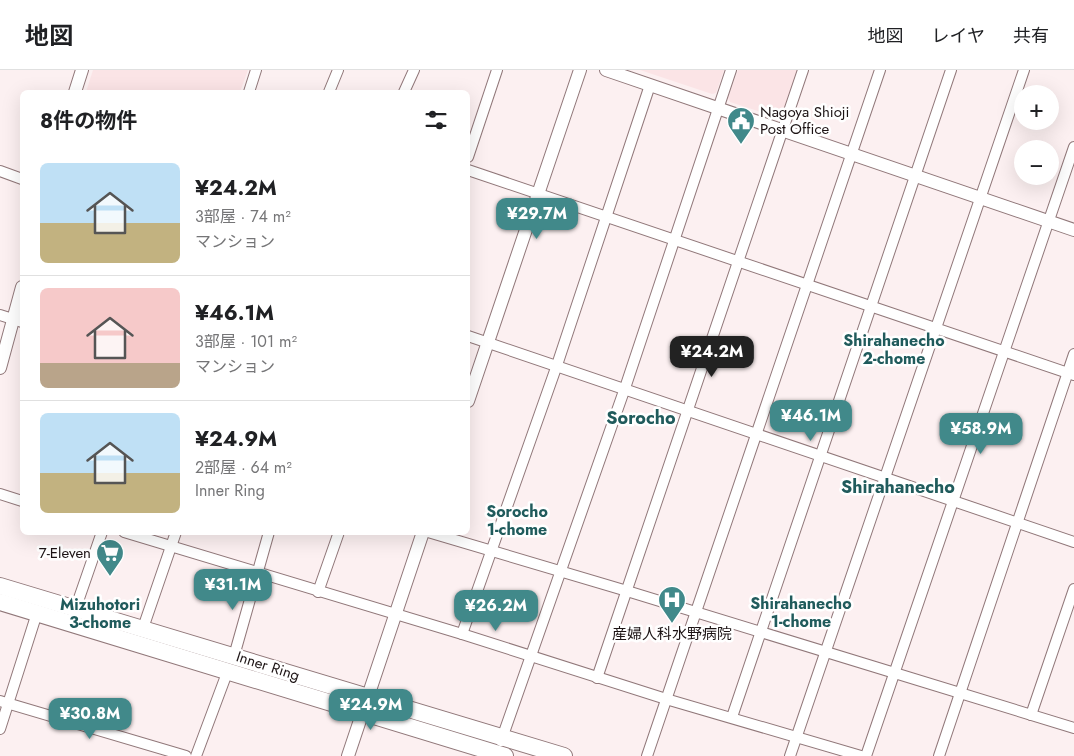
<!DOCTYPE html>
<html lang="ja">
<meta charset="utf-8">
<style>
:root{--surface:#fff;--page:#f2f2f2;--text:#202124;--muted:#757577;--line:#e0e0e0;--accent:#41898a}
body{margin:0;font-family:Jost,"Noto Sans JP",sans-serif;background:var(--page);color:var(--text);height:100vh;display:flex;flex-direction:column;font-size:19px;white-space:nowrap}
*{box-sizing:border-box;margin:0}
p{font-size:16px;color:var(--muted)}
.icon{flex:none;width:28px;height:28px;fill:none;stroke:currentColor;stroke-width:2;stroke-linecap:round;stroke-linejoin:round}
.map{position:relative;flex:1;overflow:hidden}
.side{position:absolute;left:20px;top:20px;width:450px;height:445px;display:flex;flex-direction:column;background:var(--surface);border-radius:8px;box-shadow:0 5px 20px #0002}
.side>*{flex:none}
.buttons{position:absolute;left:1014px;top:15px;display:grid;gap:10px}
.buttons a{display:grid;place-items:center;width:45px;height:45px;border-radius:50%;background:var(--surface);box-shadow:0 5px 20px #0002;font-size:25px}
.price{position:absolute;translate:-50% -42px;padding:0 11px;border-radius:10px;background:var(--accent);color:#fff;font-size:16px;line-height:32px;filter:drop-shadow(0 1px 2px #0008)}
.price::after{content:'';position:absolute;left:50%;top:30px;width:15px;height:11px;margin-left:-8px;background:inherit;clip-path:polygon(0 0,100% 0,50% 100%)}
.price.on{background:#222;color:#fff}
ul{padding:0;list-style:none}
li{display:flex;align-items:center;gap:15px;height:125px;padding:0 20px}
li+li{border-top:1px solid var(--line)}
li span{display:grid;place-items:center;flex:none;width:140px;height:100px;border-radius:8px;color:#555}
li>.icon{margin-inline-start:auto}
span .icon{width:60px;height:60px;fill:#fffc;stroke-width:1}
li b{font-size:21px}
h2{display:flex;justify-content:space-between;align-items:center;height:60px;padding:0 20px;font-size:21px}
header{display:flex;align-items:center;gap:30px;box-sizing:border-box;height:70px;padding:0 25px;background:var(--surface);border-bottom:1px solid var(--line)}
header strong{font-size:24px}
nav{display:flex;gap:28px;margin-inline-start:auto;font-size:18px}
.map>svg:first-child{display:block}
.built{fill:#fbe4e6}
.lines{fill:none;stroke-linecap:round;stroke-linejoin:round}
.minor-casing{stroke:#91787a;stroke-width:12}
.tertiary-casing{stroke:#91787a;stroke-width:14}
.primary-casing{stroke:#91787a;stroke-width:18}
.minor{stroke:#fff;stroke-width:10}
.tertiary{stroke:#fff;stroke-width:12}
.primary{stroke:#fff;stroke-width:16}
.labels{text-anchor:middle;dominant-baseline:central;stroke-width:5;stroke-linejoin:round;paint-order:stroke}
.poi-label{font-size:15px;fill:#1c1314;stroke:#fff;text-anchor:start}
.street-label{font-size:15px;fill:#1c1314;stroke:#fff}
.neighbourhood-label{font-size:16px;font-weight:bold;fill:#205b5c;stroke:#fff}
.quarter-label{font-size:18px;font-weight:bold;fill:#205b5c;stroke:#fff}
</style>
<header>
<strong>地図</strong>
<nav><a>地図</a><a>レイヤ</a><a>共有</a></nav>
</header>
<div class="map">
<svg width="1074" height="686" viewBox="0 0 1074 686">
<rect width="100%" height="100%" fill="#fcf0f1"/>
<g class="built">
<path d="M93 0H248L240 22H86Z"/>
<path d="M640 0H724L716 23 712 24Z"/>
<path d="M738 0H800L783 49 730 32 728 28Z"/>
</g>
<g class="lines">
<defs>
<g id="minor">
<path d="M249 22 256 0"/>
<path d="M329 22 338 0"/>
<path d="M404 22 414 0"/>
<path d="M468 87 497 0"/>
<path d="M468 100 1074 305"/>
<path d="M0 101 22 109"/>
<path d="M0 245 22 252"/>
<path d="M468 266 1074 472"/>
<path d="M0 424 22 431"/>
<path d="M124 462 462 564 666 629 861 686"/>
<path d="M428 462 627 521 1074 658"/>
<path d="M318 522 339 462"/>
<path d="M76 537 102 462"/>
<path d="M143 558 176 462"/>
<path d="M462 564 557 295 650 15"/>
<path d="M234 586 269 462"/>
<path d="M597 608 803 0"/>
<path d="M0 631 186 686"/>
<path d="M1031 645 1074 519"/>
<path d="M732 647 951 0"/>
<path d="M0 659 37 543"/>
<path d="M501 671 625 318 731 0"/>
<path d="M196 686 227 603"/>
<path d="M647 686 880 0"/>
<path d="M790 686 1024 0"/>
<path d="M866 686 1074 77"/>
<path d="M939 686 1074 284"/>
</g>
<g id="tertiary">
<path d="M606 0 1074 160"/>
<path d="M75 22 82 0"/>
<path d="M0 298 22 217"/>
<path d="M468 331 580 0"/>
<path d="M348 686 423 462"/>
</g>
<g id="primary">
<path d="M0 516 564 686"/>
<path d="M0 532 505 686"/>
</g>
</defs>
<use href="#minor" class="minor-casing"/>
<use href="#tertiary" class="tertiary-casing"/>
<use href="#primary" class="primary-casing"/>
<use href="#minor" class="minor"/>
<use href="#tertiary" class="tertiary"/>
<use href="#primary" class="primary"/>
</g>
<defs>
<symbol id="civic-pin" viewBox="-11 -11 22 30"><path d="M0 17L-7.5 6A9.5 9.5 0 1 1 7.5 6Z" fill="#41898a" stroke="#fff"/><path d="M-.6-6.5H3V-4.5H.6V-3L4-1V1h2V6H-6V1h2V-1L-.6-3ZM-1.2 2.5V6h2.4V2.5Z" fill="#fff"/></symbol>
<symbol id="supermarket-pin" viewBox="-11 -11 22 30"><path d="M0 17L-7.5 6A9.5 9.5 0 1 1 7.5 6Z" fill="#41898a" stroke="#fff"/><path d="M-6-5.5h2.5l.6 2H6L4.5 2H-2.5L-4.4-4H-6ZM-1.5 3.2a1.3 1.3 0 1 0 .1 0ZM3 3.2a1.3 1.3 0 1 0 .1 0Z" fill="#fff"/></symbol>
<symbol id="hospital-pin" viewBox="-11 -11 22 30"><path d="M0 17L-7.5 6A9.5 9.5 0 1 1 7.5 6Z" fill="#41898a" stroke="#fff"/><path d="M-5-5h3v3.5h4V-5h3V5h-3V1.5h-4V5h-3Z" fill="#fff"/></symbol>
</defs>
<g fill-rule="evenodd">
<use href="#civic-pin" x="725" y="35" width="32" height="43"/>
<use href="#supermarket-pin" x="94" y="467" width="32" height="43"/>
<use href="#hospital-pin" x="656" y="514" width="32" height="43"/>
</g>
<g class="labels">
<g class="poi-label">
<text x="760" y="42">Nagoya Shioji<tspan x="760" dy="17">Post Office</tspan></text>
<text x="91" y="483" text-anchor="end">7-Eleven</text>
<text x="672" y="564" text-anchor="middle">産婦人科水野病院</text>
</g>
<g class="street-label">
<text transform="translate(268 596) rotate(18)">Inner Ring</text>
</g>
<g class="neighbourhood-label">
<text x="894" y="270">Shirahanecho<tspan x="894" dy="18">2-chome</tspan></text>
<text x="517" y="441">Sorocho<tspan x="517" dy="18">1-chome</tspan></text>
<text x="801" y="533">Shirahanecho<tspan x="801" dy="18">1-chome</tspan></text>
<text x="100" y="534">Mizuhotori<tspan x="100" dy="18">3-chome</tspan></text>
</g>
<g class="quarter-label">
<text x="641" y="348">Sorocho</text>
<text x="898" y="417">Shirahanecho</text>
</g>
</g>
</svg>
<div class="buttons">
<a>+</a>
<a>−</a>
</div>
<b class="price" style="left:537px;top:170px">¥29.7M</b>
<b class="price on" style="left:712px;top:308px">¥24.2M</b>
<b class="price" style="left:811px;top:372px">¥46.1M</b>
<b class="price" style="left:981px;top:385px">¥58.9M</b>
<b class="price" style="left:233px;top:541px">¥31.1M</b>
<b class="price" style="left:496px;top:562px">¥26.2M</b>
<b class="price" style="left:371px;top:661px">¥24.9M</b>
<b class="price" style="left:90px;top:670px">¥30.8M</b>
<section class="side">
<h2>8件の物件<svg class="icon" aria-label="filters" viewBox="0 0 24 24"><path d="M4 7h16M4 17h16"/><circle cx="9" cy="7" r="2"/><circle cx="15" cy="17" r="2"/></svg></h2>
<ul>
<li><span style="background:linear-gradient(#bfe0f5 60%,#c2b280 0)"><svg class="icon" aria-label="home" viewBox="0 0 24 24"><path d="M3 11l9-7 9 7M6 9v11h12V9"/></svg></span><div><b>¥24.2M</b><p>3部屋 · 74 m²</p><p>マンション</p></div></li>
<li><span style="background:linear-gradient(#f6c9c9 75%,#b9a48a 0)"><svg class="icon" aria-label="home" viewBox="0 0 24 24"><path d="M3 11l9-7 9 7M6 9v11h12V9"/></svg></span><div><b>¥46.1M</b><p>3部屋 · 101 m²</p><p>マンション</p></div></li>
<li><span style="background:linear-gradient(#bfe0f5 60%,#c2b280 0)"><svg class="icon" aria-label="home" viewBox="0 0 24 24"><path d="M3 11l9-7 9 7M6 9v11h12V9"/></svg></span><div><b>¥24.9M</b><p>2部屋 · 64 m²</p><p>Inner Ring</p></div></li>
</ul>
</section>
</div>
